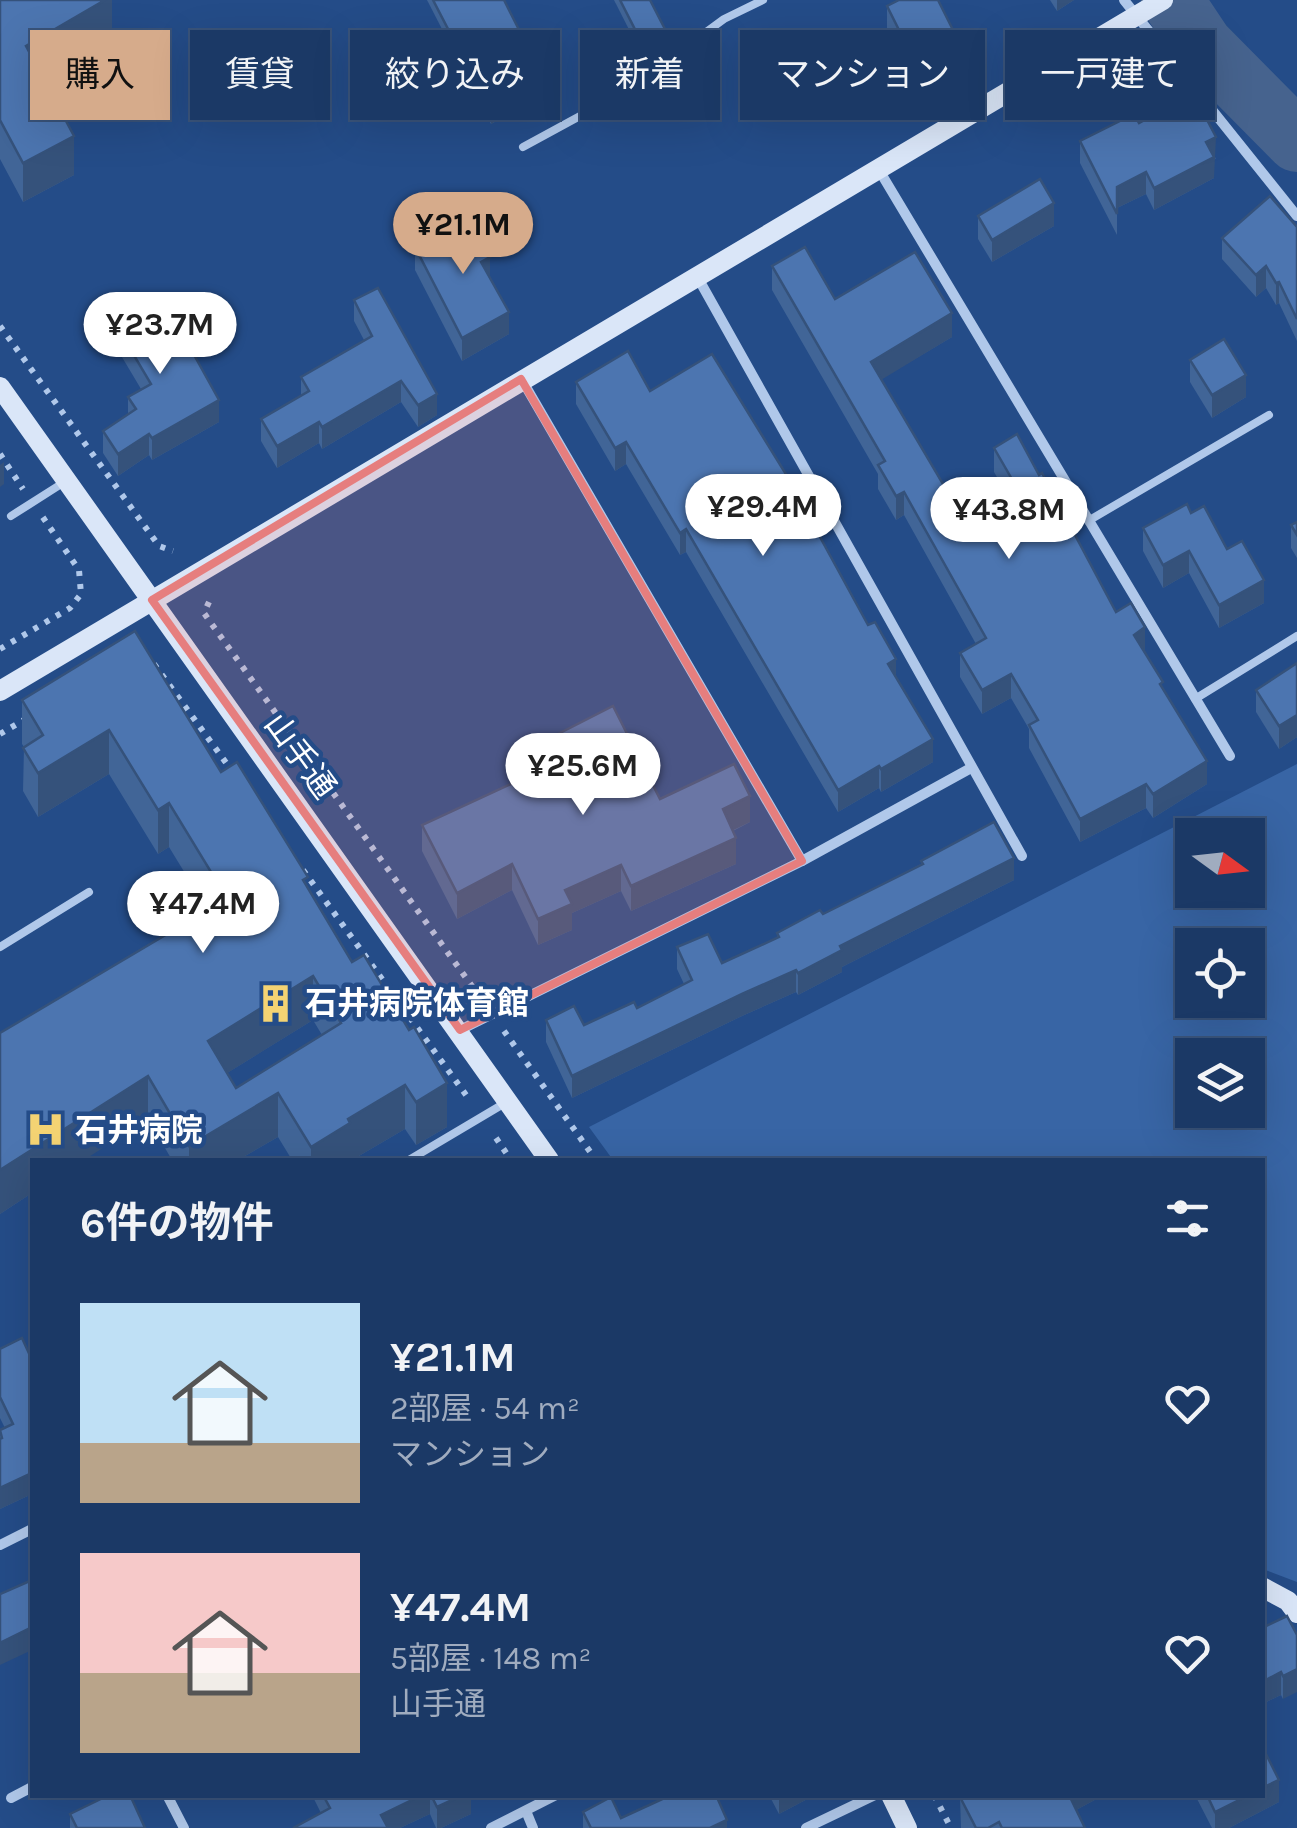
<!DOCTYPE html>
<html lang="ja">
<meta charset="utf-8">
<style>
:root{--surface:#1b3966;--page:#24406c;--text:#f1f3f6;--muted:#a0acbf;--line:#39537a;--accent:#d6ab8b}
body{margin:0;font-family:Karla,"Noto Sans JP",sans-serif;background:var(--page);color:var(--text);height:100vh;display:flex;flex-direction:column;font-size:38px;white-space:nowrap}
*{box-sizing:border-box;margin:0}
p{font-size:32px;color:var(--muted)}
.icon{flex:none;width:55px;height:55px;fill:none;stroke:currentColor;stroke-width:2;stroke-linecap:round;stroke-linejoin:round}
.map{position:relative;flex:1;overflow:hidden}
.side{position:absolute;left:30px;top:1158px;width:1235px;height:640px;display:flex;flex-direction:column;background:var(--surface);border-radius:0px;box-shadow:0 10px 40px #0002,0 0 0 2px var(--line)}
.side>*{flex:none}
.guide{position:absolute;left:30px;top:30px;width:1238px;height:90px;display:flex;gap:20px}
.needle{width:65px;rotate:105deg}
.controls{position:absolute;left:1175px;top:818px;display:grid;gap:20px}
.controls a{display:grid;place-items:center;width:90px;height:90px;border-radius:0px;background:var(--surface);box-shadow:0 10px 40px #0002,0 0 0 2px var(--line);font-size:50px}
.price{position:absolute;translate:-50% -85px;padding:0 22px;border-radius:35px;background:#fff;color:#222;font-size:32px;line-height:65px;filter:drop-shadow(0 2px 5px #0008)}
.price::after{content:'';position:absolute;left:50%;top:60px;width:30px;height:22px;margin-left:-15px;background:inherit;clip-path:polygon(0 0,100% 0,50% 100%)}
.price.on{background:var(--accent);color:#111}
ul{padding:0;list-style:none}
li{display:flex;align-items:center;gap:30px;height:250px;padding:0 50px}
li span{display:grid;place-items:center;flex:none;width:280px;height:200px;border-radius:0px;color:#555}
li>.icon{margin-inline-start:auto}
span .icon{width:120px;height:120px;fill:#fffc;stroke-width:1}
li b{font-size:42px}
h2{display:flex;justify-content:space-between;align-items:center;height:120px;padding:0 50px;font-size:42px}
.pill{padding:0 35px;border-radius:0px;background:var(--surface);box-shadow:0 10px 40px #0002,0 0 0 2px var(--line);font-size:35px;line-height:90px}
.pill.on{background:var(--accent);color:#111}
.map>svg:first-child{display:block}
.grass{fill:#3865a5;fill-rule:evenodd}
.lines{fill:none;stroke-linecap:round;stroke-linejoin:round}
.river{stroke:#46638e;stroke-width:62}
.path{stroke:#b0c8ea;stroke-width:6;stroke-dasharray:5 8;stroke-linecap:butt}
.lane{stroke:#b0c8ea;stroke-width:8}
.street{stroke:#b0c8ea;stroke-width:10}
.secondary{stroke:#dae6f8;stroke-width:20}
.wall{fill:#416597;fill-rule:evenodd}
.shaded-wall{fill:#35527b}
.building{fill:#4c75b0;stroke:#35527b;stroke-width:2.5;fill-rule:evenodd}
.marked{fill:#e67e7e;fill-opacity:0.2;stroke:#e67e7e;stroke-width:8;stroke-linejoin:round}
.labels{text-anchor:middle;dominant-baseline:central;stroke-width:9;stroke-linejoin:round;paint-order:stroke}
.street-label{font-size:32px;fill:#fff;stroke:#244c88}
.poi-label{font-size:32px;font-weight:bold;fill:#fff;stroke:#244c88;text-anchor:start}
</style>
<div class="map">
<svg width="1297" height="1828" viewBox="0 0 1297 1828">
<rect width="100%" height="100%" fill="#244c88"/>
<path class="grass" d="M1297 764V1582L1263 1569 1262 1160H613L589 1127ZM1192 835H1248V890H1192ZM1192 945H1248V1000H1192ZM1192 1055H1248V1110H1192Z"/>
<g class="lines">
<path class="river" d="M1172 0 1202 45 1297 141"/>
<g class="path">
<path d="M0 326 159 546 173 551"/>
<path d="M0 454 23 489"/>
<path d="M209 602 204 613 211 623 479 996"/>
<path d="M0 649 70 608 81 594 79 570 42 516"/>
<path d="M154 664 232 771"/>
<path d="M0 734 29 717"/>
<path d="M303 870 466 1095"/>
<path d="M504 1031 596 1160"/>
<path d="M496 1138 511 1160"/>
<path d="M934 1795 951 1828"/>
</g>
<g class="lane">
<path d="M523 147 626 91 724 19 763 0"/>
<path d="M11 516 66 481"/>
<path d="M1088 521 1269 415"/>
<path d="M1195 699 1297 636"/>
<path d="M0 947 89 892"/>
<path d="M409 1160 505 1103"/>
</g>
<g class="street">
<path d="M1124 0 1297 216"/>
<path d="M879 170 1230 756"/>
<path d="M698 278 1022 856"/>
<path d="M522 380 802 861 971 768"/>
<path d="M460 1030 802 861"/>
<path d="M0 1545 32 1529"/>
<path d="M167 1795 184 1828"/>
<path d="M11 1798 32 1787"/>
<path d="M526 1811 533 1828"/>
<path d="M491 1828 556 1795"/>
<path d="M806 1828 875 1795"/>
</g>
<g class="secondary">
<path d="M0 387 549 1160"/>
<path d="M0 691 1163 0"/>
<path d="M1262 1587 1288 1601 1297 1613"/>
<path d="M891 1795 907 1828"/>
</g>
</g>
<g class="wall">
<path d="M0 0H112V35L42 76 74 175 23 202 0 159Z"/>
<path d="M427 0H504L546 94 491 124Z"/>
<path d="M614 0H650L668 47 644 59Z"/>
<path d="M1050 0H1074L1057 11Z"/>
<path d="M887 6 961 69 918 90 887 29Z"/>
<path d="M1139 123 1216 158 1214 160V178L1154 210 1146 194 1117 208V235L1080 163V141Z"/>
<path d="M978 216 1054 226 992 262 978 239Z"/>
<path d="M1297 227V341L1279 303 1276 305 1266 288 1256 297 1222 259V238Z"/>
<path d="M415 247 490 277 509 334 462 361 415 270Z"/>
<path d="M772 266 835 299 952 337 881 379 956 506 969 515 1007 494 994 472V448L1145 651 1144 652 1207 784 1153 818 1146 808 1080 842 1029 748V729L1011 698 982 714 960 677V653L976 644 904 515 896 520 878 489V474L772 290Z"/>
<path d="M354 300 437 415 418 427 401 402 322 449 319 443 277 468 261 441V419L301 395V377L364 340 354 321Z"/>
<path d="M116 325 219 422 152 460 149 455 118 476 103 453V431L128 414V397L141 389 116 347Z"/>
<path d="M1190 360 1246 397 1212 418 1190 382Z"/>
<path d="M576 382 650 391 896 678 933 762 881 792 879 788 838 812 686 552 680 555 626 464 615 471 576 404Z"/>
<path d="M1191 513 1227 549 1264 603 1219 628 1189 573 1163 588 1143 551V528Z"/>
<path d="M1297 522V558L1291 548V525Z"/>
<path d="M135 631 221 772 308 888 447 1127 416 1145 405 1129 352 1160H292L278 1137 238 1160H172L148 1119 32 1160V1193L0 1214V1033L184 924V911L202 901 169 847 158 854 109 774 38 817 23 791 24 747 22 744V700ZM313 1020 322 1035 236 1088 227 1073Z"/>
<path d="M1297 663V737L1279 749 1256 712V690Z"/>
<path d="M513 757 750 822 733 831 736 864 631 911 621 891 572 913V930L538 945 512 890 457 919 422 851V825L513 783Z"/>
<path d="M921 861 1014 880 842 967V972L798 995 796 992 742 1016 572 1098 546 1042V1020L584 1025 637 1008 684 984 677 969V947L722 963 777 938V933L823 914 921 864Z"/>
<path d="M0 1349 32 1360V1494L0 1509V1430L5 1428 0 1418Z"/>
<path d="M1287 1616 1283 1699 1281 1695 1262 1704Z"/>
<path d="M312 1795H478L471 1799V1814L441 1828H436L430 1814 400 1828H293L321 1813Z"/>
<path d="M769 1795H815L779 1814Z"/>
<path d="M965 1795H1104L1076 1810 1085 1828H961L960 1797Z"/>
<path d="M1195 1795H1262L1279 1802 1229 1828H1212Z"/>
<path d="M583 1812 621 1818 727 1828H583Z"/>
<path d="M70 1814 145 1828H70Z"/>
</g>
<g class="shaded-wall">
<path d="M105 0H112V35L26 85V46Z"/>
<path d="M1057 0H1074L1057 11Z"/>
<path d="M668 35V47L644 59V47Z"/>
<path d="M961 46V69L918 90V68Z"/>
<path d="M546 83V94L491 124V112Z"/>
<path d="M74 136V175L23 202V163Z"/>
<path d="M1216 137 1214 178 1154 210V188L1206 142Z"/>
<path d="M1146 172V194L1117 208V187Z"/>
<path d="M1054 203V226L992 262V240Z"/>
<path d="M490 257V280L481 262Z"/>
<path d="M1266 266V288L1256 297V275Z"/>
<path d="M1279 282V303L1276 305V283Z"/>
<path d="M509 312V334L462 361V338Z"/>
<path d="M952 313V337L871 386V362Z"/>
<path d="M1246 375V397L1212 418V395Z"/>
<path d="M401 381V402L322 449V427Z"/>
<path d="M437 394V415L418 427V405Z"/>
<path d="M219 400V422L152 460V438Z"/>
<path d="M319 422V443L277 468V446Z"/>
<path d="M149 434V455L118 476V454Z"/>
<path d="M626 442V464L615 471V448Z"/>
<path d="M4 462V484L0 487V465Z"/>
<path d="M904 492V515L896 520V496Z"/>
<path d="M686 529V552L680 555V533Z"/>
<path d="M1189 551V573L1163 588V565Z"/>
<path d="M1264 580V603L1219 628V605Z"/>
<path d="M1145 627V651L1134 658V635Z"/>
<path d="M896 659V682L888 664Z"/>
<path d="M1011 674V698L982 714V690Z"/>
<path d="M1297 715V737L1279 749V726Z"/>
<path d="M109 730V774L38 817V773Z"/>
<path d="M933 739V762L881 792V769Z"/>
<path d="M1207 761V784L1153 818V794Z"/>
<path d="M879 766V788L838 812V790Z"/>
<path d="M1146 784V808L1080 842V819Z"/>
<path d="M750 796V822L723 835V809Z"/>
<path d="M169 803V847L158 854V810Z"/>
<path d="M736 838V864L631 911V886Z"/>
<path d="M1014 858V880L842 967V972L798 995V973L840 946Z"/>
<path d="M512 864V890L457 919V893Z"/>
<path d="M621 865V891L572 913V930L538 945V919L565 890Z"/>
<path d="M796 970V992L742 1016 572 1098V1076L742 994Z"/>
<path d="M313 976V1020L208 1085V1041Z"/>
<path d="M148 1076V1119L84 1160H32V1193L0 1214V1170Z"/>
<path d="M447 1083V1127L416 1145V1102Z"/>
<path d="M405 1085V1129L352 1160H311V1147L348 1119Z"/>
<path d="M278 1093V1137L238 1160H189V1146Z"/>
<path d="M32 1473V1494L0 1509V1488Z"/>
<path d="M32 1627V1650L0 1665V1643Z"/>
<path d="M1297 1669V1692L1283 1699V1676Z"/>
<path d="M1281 1672V1695L1262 1704V1682Z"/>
<path d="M1279 1780V1802L1229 1828H1215V1812L1249 1795H1262V1788Z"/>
<path d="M422 1795H430V1814L400 1828H381V1815Z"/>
<path d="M463 1795H478L471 1799V1814L441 1828H437V1807Z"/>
<path d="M779 1795H815L779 1814Z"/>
<path d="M1065 1795H1104L1065 1816Z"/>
<path d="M727 1820V1828H710Z"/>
</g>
<g class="building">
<path d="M0 0H105L26 46 74 136 23 163 0 120Z"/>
<path d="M433 0H504L546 83 491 112Z"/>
<path d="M620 0H650L668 35 644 47Z"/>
<path d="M899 0H938L961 46 918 68 887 6Z"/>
<path d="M1193 93 1216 137 1206 142 1214 157 1154 188 1146 172 1117 187V214L1080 141 1134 114 1139 123Z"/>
<path d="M1040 179 1054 203 992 240 978 216Z"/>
<path d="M1270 196 1297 227V319L1279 282 1276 283 1266 266 1256 275 1222 238Z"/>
<path d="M469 218 490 257 481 262 509 312 462 338 415 247Z"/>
<path d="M805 247 835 299 915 252 952 313 871 362 956 506 962 503 969 515 1017 488 994 448 1017 434 1039 475 1042 473 1116 612 1131 603 1145 627 1134 635 1163 682 1160 684 1207 761 1153 794 1146 784 1080 819 1029 725 1038 720 1011 674 982 690 960 653 986 638 904 492 896 496 878 465 885 461 772 266Z"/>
<path d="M378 288 437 394 418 405 401 381 322 427 319 422 277 446 261 419 309 391 301 377 372 336 354 300Z"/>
<path d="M162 297 219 400 152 438 149 434 118 454 103 431 136 409 128 397 151 384 116 325Z"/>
<path d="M1224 339 1246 375 1212 395 1190 360Z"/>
<path d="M628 351 650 391 712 354 784 471 868 625 875 622 896 659 888 664 933 739 881 769 879 766 838 790 686 529 680 533 626 442 615 448 576 382Z"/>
<path d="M1187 504 1191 513 1204 506 1227 549 1242 541 1264 580 1219 605 1189 551 1163 565 1143 528Z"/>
<path d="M1297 522V535L1291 525Z"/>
<path d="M135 631 221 772 237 762 308 877 303 880 352 962 364 955 409 1030 414 1027 447 1083 416 1102 405 1085 348 1119 350 1123 311 1147 278 1093 189 1146 148 1076 0 1170V1033L189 921 184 911 222 890 169 803 158 810 109 730 38 773 23 748 43 735 22 700ZM313 976 341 1023 236 1088 208 1041Z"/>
<path d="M1297 663V715L1279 726 1256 690Z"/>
<path d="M613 706 660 799 734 764 750 796 723 809 736 838 631 886 621 865 565 890 572 904 538 919 512 864 457 893 422 825 524 778 513 757Z"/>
<path d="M994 822 1014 858 840 946 842 950 798 973 796 970 742 994 572 1076 546 1020 574 1006 584 1025 634 1002 637 1008 692 980 677 947 708 934 722 963 779 937 777 933 820 910 823 914 923 864 921 861Z"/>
<path d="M22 1338 32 1360V1473L0 1488V1439L2 1438 0 1430 13 1424 0 1397V1349Z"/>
<path d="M32 1580V1627L0 1643V1594Z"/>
<path d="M1287 1616 1297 1635V1669L1283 1676 1281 1672 1262 1682V1628Z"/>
<path d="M1264 1750 1279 1780 1262 1788V1751Z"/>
<path d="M109 1795H130L145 1828H77L70 1814Z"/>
<path d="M323 1795H422L381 1815 388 1828H293L330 1808Z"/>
<path d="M431 1795H463L437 1807Z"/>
<path d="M671 1795H716L727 1820 710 1828H591L583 1812 611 1797 621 1818Z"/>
<path d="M965 1795H1069L1085 1828H1002L999 1822 988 1828H976L960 1797Z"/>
<path d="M1207 1795H1249L1215 1812Z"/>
</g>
<path class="marked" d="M521 379 802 861 460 1030 152 600Z"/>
<defs>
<symbol id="building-bare" viewBox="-9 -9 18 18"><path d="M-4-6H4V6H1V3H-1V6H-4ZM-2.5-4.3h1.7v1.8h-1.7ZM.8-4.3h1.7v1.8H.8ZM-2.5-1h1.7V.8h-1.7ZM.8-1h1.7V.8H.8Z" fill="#f4d373" stroke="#244c88" stroke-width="2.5" paint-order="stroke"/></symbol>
<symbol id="hospital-bare" viewBox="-9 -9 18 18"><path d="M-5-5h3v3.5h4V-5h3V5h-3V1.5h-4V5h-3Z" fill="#f4d373" stroke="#244c88" stroke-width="2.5" paint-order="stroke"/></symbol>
</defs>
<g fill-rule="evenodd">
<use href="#building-bare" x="248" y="976" width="55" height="55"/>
<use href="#hospital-bare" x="18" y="1102" width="55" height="55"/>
</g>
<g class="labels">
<g class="street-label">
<text transform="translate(300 756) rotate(54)">山手通</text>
</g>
<g class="poi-label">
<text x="305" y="1003">石井病院体育館</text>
<text x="75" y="1130">石井病院</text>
</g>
</g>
</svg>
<div class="controls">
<a><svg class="needle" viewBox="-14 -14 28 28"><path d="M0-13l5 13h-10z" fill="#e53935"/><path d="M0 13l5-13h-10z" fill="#a0acbf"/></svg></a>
<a><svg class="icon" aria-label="locate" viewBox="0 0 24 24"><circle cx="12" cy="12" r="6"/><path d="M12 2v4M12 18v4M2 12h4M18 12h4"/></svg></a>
<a><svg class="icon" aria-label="layers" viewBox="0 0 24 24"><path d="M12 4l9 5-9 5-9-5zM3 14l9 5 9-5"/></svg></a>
</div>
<b class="price on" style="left:463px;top:277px">¥21.1M</b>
<b class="price" style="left:160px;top:377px">¥23.7M</b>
<b class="price" style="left:763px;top:559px">¥29.4M</b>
<b class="price" style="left:1009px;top:562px">¥43.8M</b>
<b class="price" style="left:583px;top:818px">¥25.6M</b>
<b class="price" style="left:203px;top:956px">¥47.4M</b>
<div class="guide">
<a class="pill on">購入</a>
<a class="pill">賃貸</a>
<a class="pill">絞り込み</a>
<a class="pill">新着</a>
<a class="pill">マンション</a>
<a class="pill">一戸建て</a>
</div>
<section class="side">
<h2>6件の物件<svg class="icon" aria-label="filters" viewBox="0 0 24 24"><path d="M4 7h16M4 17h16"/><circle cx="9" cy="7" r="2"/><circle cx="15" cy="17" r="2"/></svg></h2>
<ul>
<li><span style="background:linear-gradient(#bfe0f5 70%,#b9a48a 0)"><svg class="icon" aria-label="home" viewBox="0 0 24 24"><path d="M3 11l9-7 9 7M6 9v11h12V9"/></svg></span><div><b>¥21.1M</b><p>2部屋 · 54 m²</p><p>マンション</p></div><svg class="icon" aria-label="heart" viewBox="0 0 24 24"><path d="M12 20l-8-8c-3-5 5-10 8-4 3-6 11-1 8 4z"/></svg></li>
<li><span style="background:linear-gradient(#f6c9c9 60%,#b9a48a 0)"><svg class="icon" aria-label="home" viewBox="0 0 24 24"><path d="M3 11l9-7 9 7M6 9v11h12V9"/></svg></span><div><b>¥47.4M</b><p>5部屋 · 148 m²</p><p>山手通</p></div><svg class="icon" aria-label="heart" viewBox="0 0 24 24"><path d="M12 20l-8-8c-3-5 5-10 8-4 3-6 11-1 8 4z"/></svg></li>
</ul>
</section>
</div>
